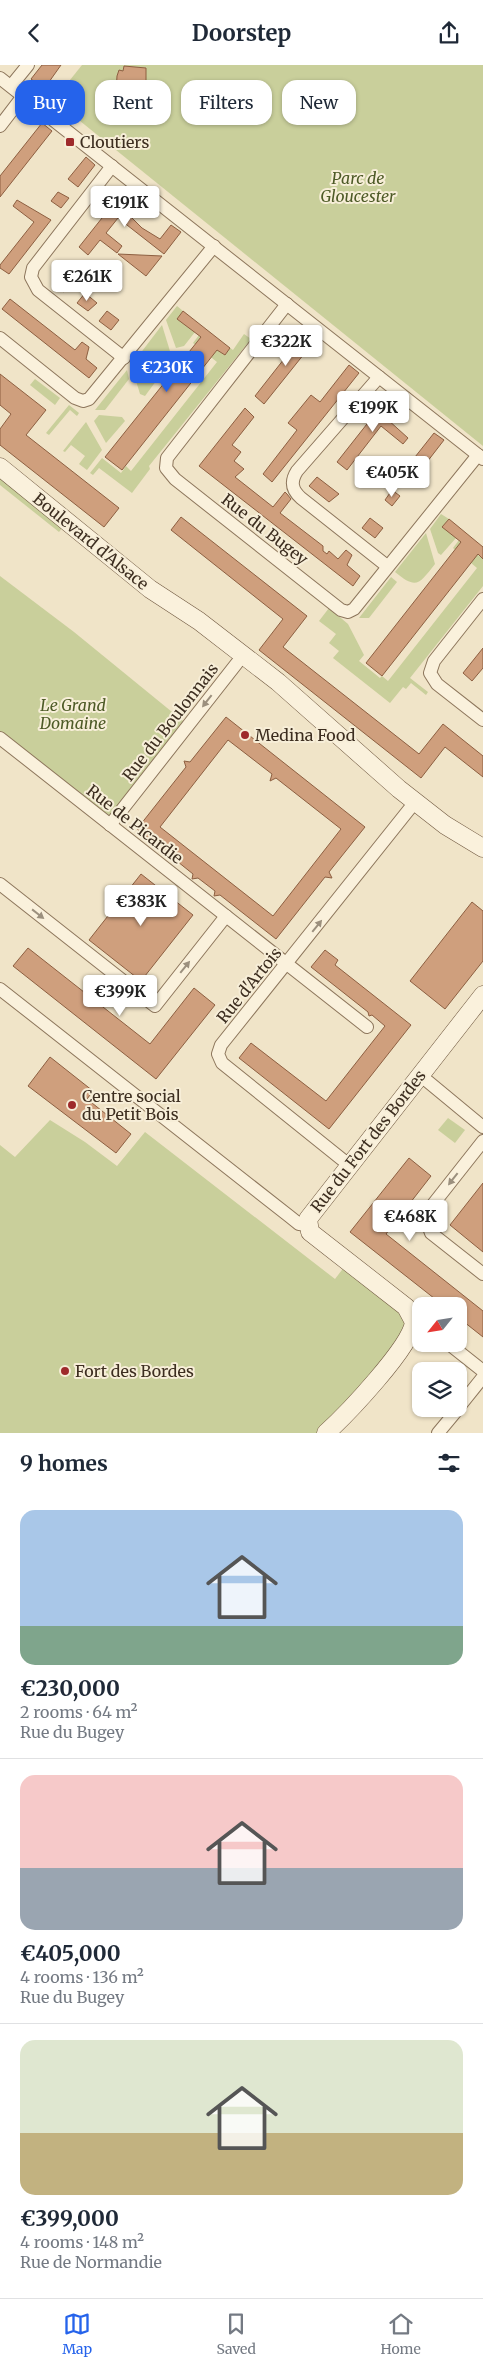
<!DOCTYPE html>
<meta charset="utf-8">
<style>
:root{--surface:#fff;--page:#f6f6f7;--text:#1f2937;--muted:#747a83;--line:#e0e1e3;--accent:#2563eb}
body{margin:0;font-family:Merriweather,serif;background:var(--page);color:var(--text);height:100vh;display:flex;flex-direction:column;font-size:19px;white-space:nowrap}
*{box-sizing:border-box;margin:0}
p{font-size:16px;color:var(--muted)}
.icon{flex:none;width:28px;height:28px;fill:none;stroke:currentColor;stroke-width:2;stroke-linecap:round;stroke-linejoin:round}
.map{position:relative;height:1368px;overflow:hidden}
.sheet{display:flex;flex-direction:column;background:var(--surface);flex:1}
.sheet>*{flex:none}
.guide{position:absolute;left:15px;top:15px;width:454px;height:45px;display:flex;gap:10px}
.needle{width:32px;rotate:240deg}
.tools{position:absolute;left:412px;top:1232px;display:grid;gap:10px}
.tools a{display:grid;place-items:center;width:55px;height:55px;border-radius:10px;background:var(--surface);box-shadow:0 1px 4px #0004;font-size:25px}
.price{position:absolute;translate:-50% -42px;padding:0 11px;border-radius:5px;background:#fff;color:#222;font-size:16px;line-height:32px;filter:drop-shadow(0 1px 2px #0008)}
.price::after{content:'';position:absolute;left:50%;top:30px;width:15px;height:11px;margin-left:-8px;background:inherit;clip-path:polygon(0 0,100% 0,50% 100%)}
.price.selected{background:var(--accent);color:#fff}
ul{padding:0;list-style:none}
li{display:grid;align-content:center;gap:10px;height:265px;padding:0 20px}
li+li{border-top:1px solid var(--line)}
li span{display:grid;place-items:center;height:155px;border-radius:15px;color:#555}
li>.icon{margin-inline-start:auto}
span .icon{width:90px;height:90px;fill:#fffc;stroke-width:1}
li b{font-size:21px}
h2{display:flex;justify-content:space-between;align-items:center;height:60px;padding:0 20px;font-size:21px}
.pill{padding:0 18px;border-radius:15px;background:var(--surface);box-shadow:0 1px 4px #0004;font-size:18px;line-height:45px}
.pill.selected{background:var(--accent);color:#fff}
header{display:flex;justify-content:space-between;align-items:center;height:65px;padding:0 20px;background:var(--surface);font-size:22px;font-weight:700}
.tab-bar{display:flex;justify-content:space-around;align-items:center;height:70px;border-top:1px solid var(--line);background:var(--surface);font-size:14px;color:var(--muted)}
.tab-bar a{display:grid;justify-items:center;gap:2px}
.tab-bar .selected{color:var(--accent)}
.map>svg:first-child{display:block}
.green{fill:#c9cf9b}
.building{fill:#cf9f7d;stroke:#8d5f41;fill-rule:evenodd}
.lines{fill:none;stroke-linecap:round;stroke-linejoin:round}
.street-casing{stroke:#8d765c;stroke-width:14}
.secondary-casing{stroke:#6f573f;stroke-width:19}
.street{stroke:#faf1dc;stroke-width:12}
.secondary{stroke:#faf1dc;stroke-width:18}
.oneway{fill:#9c907e}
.poi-dot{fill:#9e2a2b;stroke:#f7eed8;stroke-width:2}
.labels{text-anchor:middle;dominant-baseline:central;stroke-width:4;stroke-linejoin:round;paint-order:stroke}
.poi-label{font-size:16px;fill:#3d2e20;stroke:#f7eed8;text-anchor:start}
.park-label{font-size:16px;font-style:italic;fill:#4d5a26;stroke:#f7eed8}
.street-label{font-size:16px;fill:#3d2e20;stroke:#f7eed8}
</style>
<header><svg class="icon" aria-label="back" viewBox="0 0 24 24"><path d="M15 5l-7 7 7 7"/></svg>Doorstep<svg class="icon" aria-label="share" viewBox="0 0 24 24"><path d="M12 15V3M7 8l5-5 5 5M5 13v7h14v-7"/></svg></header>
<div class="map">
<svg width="483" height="1368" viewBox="0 0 483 1368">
<rect width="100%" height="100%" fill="#f0e4c8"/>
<g class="green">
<path d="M82 0H483V381L54 35Z"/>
<path d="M177 241 183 246 178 254 195 267 184 281 176 283 166 255Z"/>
<path d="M162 260 173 296 166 301 133 298Z"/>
<path d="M244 269 251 274 149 401 150 404 132 428 99 403 93 410 90 408 102 393 121 408 126 401 131 406 217 297 193 278 199 270 225 290 230 283 233 285Z"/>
<path d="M136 303 159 305 162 308 145 331 140 329 133 306Z"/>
<path d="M127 305 129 314 105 345H95Z"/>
<path d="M35 314 60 333 55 340 30 320Z"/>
<path d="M69 340 79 348 77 351 70 345 49 370 46 368Z"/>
<path d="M99 350 122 352 125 356 106 378 94 356Z"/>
<path d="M86 357 102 385 87 405 79 399 85 391 71 380 65 387 63 386Z"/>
<path d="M0 409 63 462 59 467 0 420Z"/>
<path d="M441 449 449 454 443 462 456 473 441 490 438 488 430 464Z"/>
<path d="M426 468 435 499C419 519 417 525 395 507Z"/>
<path d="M459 475 483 494V521L410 613 428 627 426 630 411 618 406 624 403 622 390 638 333 593 339 586 329 578 336 569 319 556 329 543 348 559 364 590 359 596 380 613 382 611 388 616 477 503 453 483Z"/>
<path d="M0 511 74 567 188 660 110 760 0 673Z"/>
<path d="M391 512 397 517 369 553H359Z"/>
<path d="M448 1053 465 1065 455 1078 438 1065Z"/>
<path d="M50 1055 85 1077 117 1101 145 1067 335 1214 348 1197 414 1257 326 1368H0V1080L15 1092Z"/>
</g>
<g class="building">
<path d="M42 0H61L44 24 31 14Z"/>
<path d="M124 1 146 3V27L142 49 117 48 115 44 117 11 119 5 123 6Z"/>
<path d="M42 58 52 66 0 132V111Z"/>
<path d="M86 92 95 100 78 122 68 114Z"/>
<path d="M125 124 135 131 126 143 134 149 131 152 142 163 160 174 171 160 181 167 164 189 118 153 106 168 122 181 117 188 100 175 88 190 79 182Z"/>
<path d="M58 127 69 133 61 143 51 136Z"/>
<path d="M17 135 51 155 9 209 0 203V200L34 157 13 141Z"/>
<path d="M118 189 162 191 146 211Z"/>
<path d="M64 211 72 218 64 227 56 221Z"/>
<path d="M85 228 97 238 88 246 77 238Z"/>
<path d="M10 234 75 285 82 277 89 282 86 294 97 303 89 313 2 244Z"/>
<path d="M107 246 119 255 111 265 99 256Z"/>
<path d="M183 246 230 283 225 290 217 285 122 405 105 392 201 272 177 254Z"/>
<path d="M306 266 316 274 264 339 255 331Z"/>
<path d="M349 300 359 308 272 417 263 409 297 365 288 358 311 330 320 337Z"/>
<path d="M0 309 46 345 26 370 119 443 104 462 0 380V364L11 349 0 340Z"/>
<path d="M389 331 398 339 387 354 408 373 403 379 381 361 347 405 337 397Z"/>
<path d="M245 343 254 352 232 380 241 387 234 396 244 404 235 412 273 442 285 427 287 429 291 434 280 448 323 481V486L327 489 329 486 338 494 346 485 352 490 347 500 360 511 353 521 199 401Z"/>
<path d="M434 368 444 375 410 419 400 411Z"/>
<path d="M317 412 339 429 329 437 309 421Z"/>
<path d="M392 425 400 431 392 441 385 435Z"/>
<path d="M181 452 307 551 283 582 419 689 443 659 483 691V712L445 682 421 713 259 585 283 554 171 465Z"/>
<path d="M370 453 383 463 375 473 362 463Z"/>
<path d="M449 454 483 482V494L478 489 382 611 366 598 461 477 442 462Z"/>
<path d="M483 583V603L472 616 463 608Z"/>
<path d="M226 652 365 762 329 807 332 813 325 812 276 874 220 830 214 831 215 826 198 813 192 814 193 809 137 764 186 702 184 696 190 697ZM228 675 272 709 270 716 276 713 341 764 273 851 160 762Z"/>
<path d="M141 809 193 850 141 916 89 875Z"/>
<path d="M472 837 483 846V896L445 944 410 916Z"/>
<path d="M28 883 150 979 194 923 215 940 156 1014 13 901Z"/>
<path d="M325 885 338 895 335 900 411 960 329 1064 239 993 251 978 326 1036 385 961 372 950 369 951 368 947 311 902Z"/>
<path d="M50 992 93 1026 87 1034 131 1069 116 1088 28 1021Z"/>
<path d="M409 1093 431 1111 386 1169 483 1246V1272L459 1253V1241H444L350 1167Z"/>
<path d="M483 1118V1187L450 1160Z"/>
</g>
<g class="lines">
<defs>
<g id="street">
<path d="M0 13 483 394"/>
<path d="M11 21 28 0"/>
<path d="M0 61 23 31"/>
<path d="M112 101 33 203 31 212 38 225 124 293"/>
<path d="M287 239 167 393 166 403 175 414 341 545 348 547 354 544 478 390"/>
<path d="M0 273 75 333 83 336 89 334 214 181"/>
<path d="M379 312 297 406C290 417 292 425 301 433L387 501"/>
<path d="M483 534 434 596 430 608 437 619 483 655"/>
<path d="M0 673 367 962"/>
<path d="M110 760 237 598"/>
<path d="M0 819 155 941 226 851"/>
<path d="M0 924 289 1151 299 1159 308 1160"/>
<path d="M420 1010 483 1062"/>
<path d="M483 1076 427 1147V1157L431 1168 483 1209"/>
<path d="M349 1100 222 998 218 989 221 980 415 737"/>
<path d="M449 1279 483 1306"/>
<path d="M459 1342 483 1312"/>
<path d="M438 1368 458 1344"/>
</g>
<g id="secondary">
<path d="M0 402 150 524 199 556 278 617 399 724 445 760 483 783"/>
<path d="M326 1368C346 1350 411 1282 414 1257L406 1242 310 1167 308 1154 483 930"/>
</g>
</defs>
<use href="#street" class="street-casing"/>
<use href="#secondary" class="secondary-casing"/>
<use href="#street" class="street"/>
<use href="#secondary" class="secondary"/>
</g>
<defs><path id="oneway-solid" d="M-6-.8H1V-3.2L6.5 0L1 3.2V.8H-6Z" transform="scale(1.25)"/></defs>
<g class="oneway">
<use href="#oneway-solid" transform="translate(207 636) rotate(128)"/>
<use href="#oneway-solid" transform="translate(38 849) rotate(38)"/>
<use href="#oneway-solid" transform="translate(317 861) rotate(-51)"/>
<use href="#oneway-solid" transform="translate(185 902) rotate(-51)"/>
<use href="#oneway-solid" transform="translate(453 1114) rotate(128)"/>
</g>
<g class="poi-dot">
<rect x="65" y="72" width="10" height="10" rx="2.5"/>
<circle cx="245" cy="670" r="5"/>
<circle cx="72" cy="1040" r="5"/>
<circle cx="65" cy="1306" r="5"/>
</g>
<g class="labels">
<g class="poi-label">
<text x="80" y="77">Cloutiers</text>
<text x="255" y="670">Medina Food</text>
<text x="82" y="1031">Centre social<tspan x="82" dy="18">du Petit Bois</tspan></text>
<text x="75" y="1306">Fort des Bordes</text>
</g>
<g class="park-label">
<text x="358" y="113">Parc de<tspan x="358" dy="18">Gloucester</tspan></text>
<text x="73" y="640">Le Grand<tspan x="73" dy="18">Domaine</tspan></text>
</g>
<g class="street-label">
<text transform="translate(265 464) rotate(38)">Rue du Bugey</text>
<text transform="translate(91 476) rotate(39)">Boulevard d'Alsace</text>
<text transform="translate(170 657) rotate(-52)">Rue du Boulonnais</text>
<text transform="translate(135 759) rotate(38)">Rue de Picardie</text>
<text transform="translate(249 920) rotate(-51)">Rue d'Artois</text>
<text transform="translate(368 1076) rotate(-52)">Rue du Fort des Bordes</text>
</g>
</g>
</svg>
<div class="tools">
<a><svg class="needle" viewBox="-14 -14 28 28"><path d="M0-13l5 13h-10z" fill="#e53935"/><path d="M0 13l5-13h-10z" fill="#747a83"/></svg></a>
<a><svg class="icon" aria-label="layers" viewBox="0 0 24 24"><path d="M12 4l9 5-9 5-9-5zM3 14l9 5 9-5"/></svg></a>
</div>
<b class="price" style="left:125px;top:163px">€191K</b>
<b class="price" style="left:87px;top:237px">€261K</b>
<b class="price" style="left:286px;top:302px">€322K</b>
<b class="price selected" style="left:167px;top:328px">€230K</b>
<b class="price" style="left:373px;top:368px">€199K</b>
<b class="price" style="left:392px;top:433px">€405K</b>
<b class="price" style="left:141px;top:862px">€383K</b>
<b class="price" style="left:120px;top:952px">€399K</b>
<b class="price" style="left:410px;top:1177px">€468K</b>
<div class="guide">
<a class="pill selected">Buy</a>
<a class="pill">Rent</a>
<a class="pill">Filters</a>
<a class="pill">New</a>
</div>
</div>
<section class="sheet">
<h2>9 homes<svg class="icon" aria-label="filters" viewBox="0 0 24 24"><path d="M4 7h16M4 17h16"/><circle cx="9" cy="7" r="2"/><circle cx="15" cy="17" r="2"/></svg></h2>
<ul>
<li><span style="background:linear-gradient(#a9c7e8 75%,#7fa58c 0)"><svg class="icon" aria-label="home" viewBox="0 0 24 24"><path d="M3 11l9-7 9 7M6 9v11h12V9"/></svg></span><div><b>€230,000</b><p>2 rooms · 64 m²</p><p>Rue du Bugey</p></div></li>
<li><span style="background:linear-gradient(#f6c9c9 60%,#9aa5b1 0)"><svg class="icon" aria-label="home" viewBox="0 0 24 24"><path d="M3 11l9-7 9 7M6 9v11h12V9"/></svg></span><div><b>€405,000</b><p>4 rooms · 136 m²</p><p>Rue du Bugey</p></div></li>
<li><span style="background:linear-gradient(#dfe7d0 60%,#c2b280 0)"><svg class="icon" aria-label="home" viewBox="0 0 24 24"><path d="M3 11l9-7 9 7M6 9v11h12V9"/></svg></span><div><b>€399,000</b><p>4 rooms · 148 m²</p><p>Rue de Normandie</p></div></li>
</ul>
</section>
<nav class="tab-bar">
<a class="selected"><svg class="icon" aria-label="map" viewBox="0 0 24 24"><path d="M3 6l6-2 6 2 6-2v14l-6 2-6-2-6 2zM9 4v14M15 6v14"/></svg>Map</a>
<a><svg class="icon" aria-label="saved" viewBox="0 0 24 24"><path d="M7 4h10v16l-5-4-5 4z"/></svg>Saved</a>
<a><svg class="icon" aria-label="home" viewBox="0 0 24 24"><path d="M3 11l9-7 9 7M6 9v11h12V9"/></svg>Home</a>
</nav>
